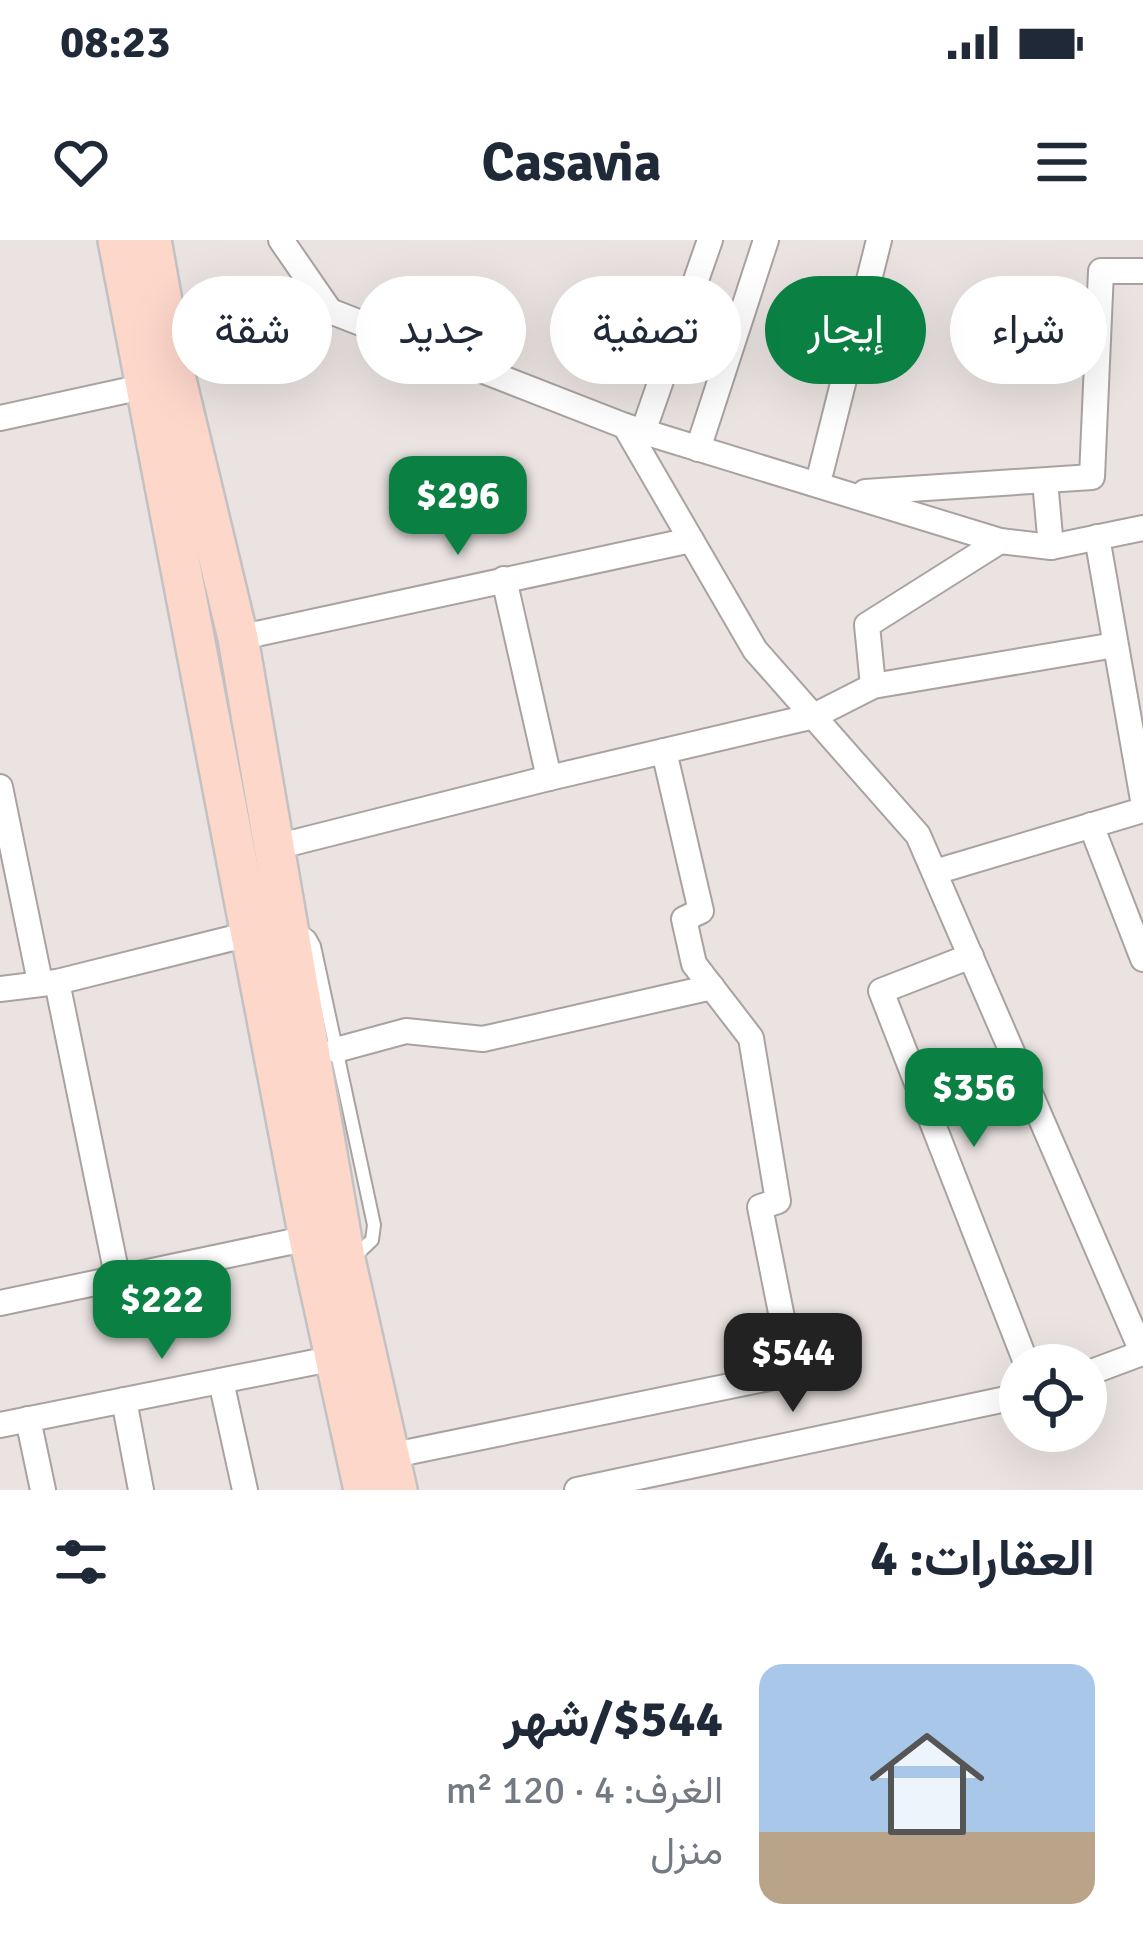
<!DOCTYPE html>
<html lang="ar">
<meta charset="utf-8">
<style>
:root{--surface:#fff;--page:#f6f6f7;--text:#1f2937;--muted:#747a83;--line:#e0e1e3;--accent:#0b8043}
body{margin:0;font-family:Signika,Vazirmatn,sans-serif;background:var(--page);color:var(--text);direction:rtl;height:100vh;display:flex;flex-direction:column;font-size:45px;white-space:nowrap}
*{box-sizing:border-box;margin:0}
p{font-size:39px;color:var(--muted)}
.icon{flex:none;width:66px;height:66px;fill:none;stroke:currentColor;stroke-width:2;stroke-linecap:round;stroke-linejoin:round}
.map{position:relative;height:1250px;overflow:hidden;direction:ltr}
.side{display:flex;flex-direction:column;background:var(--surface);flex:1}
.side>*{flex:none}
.banner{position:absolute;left:36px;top:36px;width:1071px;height:108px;direction:rtl;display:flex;gap:24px}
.fabs{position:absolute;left:999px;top:1104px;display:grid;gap:24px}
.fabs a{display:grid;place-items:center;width:108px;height:108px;border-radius:50%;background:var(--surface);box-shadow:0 12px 48px #0002;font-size:60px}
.price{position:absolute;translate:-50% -102px;padding:0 27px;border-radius:24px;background:var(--accent);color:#fff;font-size:39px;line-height:78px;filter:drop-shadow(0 3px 6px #0008)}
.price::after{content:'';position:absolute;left:50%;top:72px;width:36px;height:27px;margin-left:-18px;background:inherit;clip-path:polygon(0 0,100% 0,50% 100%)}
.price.active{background:#222;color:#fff}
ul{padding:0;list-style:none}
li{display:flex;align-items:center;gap:36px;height:300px;padding:0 48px}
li+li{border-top:3px solid var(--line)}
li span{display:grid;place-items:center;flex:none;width:336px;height:240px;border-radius:24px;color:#555}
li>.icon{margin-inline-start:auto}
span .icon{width:144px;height:144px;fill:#fffc;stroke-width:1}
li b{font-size:51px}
h2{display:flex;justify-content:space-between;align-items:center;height:144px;padding:0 48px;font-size:51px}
.tag{padding:0 42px;border-radius:54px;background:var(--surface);box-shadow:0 12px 48px #0002;font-size:42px;line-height:108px}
.tag.active{background:var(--accent);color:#fff}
.status{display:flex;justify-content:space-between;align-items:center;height:84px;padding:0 60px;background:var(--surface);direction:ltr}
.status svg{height:33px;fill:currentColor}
header{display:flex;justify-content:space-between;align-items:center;height:156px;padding:0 48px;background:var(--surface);font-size:54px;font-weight:700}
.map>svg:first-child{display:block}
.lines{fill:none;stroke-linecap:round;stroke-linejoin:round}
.service-casing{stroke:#a9a2a0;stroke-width:16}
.minor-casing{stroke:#a9a2a0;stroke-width:28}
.primary-casing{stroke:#c2c2c2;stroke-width:44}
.service{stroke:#fff;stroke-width:12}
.minor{stroke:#fff;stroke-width:24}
.primary{stroke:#fed7cb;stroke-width:39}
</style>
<div class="status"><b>08:23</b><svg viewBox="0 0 49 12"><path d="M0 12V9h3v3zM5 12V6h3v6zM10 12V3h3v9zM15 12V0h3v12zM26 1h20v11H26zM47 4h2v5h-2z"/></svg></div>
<header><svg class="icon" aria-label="menu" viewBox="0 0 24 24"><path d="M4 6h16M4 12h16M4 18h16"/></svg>Casavia<svg class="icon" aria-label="heart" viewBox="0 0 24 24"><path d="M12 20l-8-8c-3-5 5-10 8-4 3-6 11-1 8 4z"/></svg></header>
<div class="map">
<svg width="1143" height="1250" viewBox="0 0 1143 1250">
<rect width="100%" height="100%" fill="#eae3e1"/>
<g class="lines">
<defs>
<path id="service" d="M299 690 309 697 314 706 374 985 372 1000 351 1020"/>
<g id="minor">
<path d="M281 0 330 71"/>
<path d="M167 98 330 71 625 186 755 410 918 595 1143 1114"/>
<path d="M0 178 156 144"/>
<path d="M625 186 1000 301 1051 307 1143 288"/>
<path d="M643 192 710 0"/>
<path d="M698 209 766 0"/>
<path d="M821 231 879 0"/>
<path d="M1045 241 1051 307"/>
<path d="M865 252 1092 237 1101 31H1143"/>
<path d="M1097 297 1143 560"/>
<path d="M504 339 549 538"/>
<path d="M238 398 691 300"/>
<path d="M873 446 867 385 1000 301"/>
<path d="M0 547 40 742"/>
<path d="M1091 585 1143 719"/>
<path d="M276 607 549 538 814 476 873 446 1115 405"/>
<path d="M935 632 1143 570"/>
<path d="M971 716 881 751 1027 1125"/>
<path d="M57 742 118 1040"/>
<path d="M0 749 57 742 261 691"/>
<path d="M336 810 406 791 483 799 712 747"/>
<path d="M0 1063 309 998"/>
<path d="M1086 1134 1142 1113"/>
<path d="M221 1141 245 1250"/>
<path d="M124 1160 141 1250"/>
<path d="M28 1179 43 1250"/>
<path d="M0 1185 335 1118"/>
<path d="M389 1216 793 1133 760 967 778 961 751 798 694 724 684 679 701 671 664 511"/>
<path d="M577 1250 1020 1156"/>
</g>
<g id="primary">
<path d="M118 0 309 998 364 1250"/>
<path d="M151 0 176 140 238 398 346 1024 397 1250"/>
</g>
</defs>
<use href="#service" class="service-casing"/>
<use href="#minor" class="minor-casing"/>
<use href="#primary" class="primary-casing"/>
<use href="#service" class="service"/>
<use href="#minor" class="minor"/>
<use href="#primary" class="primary"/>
</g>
</svg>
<div class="fabs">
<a><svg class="icon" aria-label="locate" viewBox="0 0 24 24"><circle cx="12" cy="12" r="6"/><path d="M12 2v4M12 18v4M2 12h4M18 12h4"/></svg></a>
</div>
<b class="price" style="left:458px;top:318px">$296</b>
<b class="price" style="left:974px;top:910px">$356</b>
<b class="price" style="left:162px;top:1122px">$222</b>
<b class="price active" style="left:793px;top:1175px">$544</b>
<div class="banner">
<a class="tag">شراء</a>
<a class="tag active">إيجار</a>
<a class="tag">تصفية</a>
<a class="tag">جديد</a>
<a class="tag">شقة</a>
</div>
</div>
<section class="side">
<h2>العقارات: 4<svg class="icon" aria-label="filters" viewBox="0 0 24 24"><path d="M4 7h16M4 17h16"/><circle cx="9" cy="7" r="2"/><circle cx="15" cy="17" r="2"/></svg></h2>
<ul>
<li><span style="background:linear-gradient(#a9c7e8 70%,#b9a48a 0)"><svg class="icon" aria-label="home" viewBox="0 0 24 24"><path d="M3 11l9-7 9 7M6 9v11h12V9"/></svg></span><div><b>$544/شهر</b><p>الغرف: 4 · 120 m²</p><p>منزل</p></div></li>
</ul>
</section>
